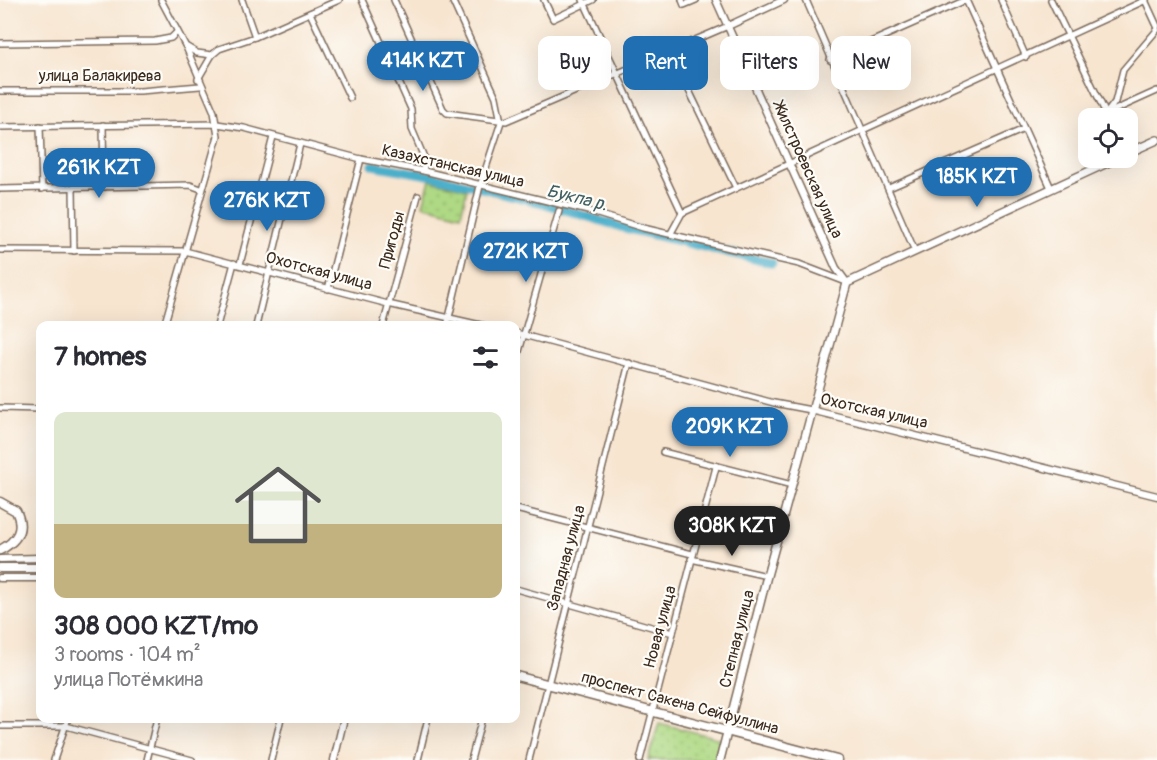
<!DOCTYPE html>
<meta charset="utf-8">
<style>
:root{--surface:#fff;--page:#f2f2f3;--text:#2b2b33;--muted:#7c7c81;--line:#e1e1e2;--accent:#1f6fb2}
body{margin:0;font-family:Pangolin,sans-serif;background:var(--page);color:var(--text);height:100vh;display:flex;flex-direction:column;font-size:22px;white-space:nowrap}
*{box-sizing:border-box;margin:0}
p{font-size:20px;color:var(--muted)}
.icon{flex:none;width:33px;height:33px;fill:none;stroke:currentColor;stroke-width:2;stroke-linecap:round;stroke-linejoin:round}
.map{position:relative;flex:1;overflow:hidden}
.side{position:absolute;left:36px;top:321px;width:484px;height:402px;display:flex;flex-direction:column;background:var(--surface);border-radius:12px;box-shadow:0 6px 24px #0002}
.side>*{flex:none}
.banner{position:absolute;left:538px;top:36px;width:528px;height:54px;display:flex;gap:12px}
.buttons{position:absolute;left:1078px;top:108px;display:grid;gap:12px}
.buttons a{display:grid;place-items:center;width:60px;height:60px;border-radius:12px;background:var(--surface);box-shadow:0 6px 24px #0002;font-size:30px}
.price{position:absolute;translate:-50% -51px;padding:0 14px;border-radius:21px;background:var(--accent);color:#fff;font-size:20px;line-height:39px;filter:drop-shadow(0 2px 3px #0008)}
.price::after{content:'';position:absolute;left:50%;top:36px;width:18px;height:14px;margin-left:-9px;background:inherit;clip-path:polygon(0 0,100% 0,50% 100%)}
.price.active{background:#222;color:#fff}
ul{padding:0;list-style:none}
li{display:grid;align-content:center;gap:12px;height:318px;padding:0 18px}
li+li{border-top:2px solid var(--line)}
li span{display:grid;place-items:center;height:186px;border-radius:12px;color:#555}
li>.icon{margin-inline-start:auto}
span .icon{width:108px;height:108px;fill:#fffc;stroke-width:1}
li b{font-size:26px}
h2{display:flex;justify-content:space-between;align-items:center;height:72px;padding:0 18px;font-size:26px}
.chip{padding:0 21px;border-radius:12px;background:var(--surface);box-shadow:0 6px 24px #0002;font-size:21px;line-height:54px}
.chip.active{background:var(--accent);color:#fff}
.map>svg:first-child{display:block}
.grass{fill:url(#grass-dots);stroke:#758251;stroke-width:1.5}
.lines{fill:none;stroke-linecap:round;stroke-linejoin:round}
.river{stroke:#4bafca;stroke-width:9}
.minor-casing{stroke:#7d6b5c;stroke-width:8}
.tertiary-casing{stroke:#7d6b5c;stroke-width:9}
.secondary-casing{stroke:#7d6b5c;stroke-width:10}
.primary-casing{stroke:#7d6b5c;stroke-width:11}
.minor{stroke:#fff;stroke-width:5}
.tertiary{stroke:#fff;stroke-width:6}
.secondary{stroke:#fff;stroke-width:7}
.primary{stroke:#fff;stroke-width:8}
.labels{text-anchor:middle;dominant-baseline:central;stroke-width:4.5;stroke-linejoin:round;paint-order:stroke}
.street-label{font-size:16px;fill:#3b2a1e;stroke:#fdfcf7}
.water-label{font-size:18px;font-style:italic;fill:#415f63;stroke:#fdfcf7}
</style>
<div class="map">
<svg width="1157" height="760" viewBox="0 0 1157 760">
<defs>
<pattern id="grass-dots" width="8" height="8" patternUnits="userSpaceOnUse" patternTransform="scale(1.5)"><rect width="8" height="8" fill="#afd984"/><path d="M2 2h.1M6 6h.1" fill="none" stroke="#97ba72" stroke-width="1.8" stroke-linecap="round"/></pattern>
</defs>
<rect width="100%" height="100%" fill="#fdfcf7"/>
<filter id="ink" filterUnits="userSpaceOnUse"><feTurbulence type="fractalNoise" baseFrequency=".0167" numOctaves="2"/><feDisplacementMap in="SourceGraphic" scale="12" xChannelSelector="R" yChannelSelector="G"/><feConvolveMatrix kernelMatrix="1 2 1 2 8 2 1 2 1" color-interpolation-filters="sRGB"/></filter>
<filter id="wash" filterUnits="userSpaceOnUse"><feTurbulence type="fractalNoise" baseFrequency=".008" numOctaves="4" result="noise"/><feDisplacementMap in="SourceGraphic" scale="24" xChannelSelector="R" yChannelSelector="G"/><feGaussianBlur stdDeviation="1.35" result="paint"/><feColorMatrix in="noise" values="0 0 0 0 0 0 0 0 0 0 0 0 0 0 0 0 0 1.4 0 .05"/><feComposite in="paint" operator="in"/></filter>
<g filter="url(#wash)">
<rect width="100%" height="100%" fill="#f7e5d0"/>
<g class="grass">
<path d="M430 180 467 189 461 215 423 205Z"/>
<path d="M659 723 721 739 715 760H648Z"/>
</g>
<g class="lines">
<path class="river" d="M373 165 434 176 543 203 621 227 772 263"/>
</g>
</g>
<g filter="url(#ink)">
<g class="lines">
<defs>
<g id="minor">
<path d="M161 0 186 47 214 112 218 136 164 326"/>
<path d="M242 0 255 37"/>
<path d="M362 0 411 109 412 129 423 155 424 171"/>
<path d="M394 0 443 109 447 113 506 121 728 26"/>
<path d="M544 0 553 19 593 0"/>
<path d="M583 0 682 213"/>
<path d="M682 0 684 5 696 0"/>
<path d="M806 0 914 249"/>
<path d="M1001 0 1026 57"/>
<path d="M1051 0 1108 118"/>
<path d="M1145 0 1157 26"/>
<path d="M310 13 350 98"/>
<path d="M1157 30 1123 70 1115 102 1106 114 1157 91"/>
<path d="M0 43 155 41 171 38 177 32"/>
<path d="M187 47 197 53 212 55 219 49 255 37 339 0"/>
<path d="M670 51 736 188"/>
<path d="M830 60 966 0 1051 188"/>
<path d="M198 79 212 55"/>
<path d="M0 91H140L200 86"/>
<path d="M103 125 104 187"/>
<path d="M40 126 42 189"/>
<path d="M0 127 217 124 244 128 361 159 424 171 588 211 643 228 799 264 846 282"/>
<path d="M73 188 74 251"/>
<path d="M889 188 1024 129"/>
<path d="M0 189 190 185 201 189"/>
<path d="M254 207 287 199"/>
<path d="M671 233 682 213 1146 0"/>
<path d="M0 250 185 251 388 304 485 326"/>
<path d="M240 264 273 137"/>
<path d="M328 289 361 159"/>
<path d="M217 326 234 263"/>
<path d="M256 326 300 144"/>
<path d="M383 326 418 196"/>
<path d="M447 326 480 186 501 122 496 97 452 0"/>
<path d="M516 333 774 403 811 410"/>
<path d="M516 362 559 211"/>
<path d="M0 408 40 409"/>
<path d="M663 452 792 485"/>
<path d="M516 509 692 554"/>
<path d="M691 559 767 576"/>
<path d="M516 589 673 633"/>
<path d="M0 726H66L192 760"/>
<path d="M54 760 68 718"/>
<path d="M147 760 157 718"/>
<path d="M271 760 281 718"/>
<path d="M418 760 428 718"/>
<path d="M471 760 482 718"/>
<path d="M529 760 629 363"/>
<path d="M640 760 716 467"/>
</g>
<g id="tertiary">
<path d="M716 0 836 268 847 283"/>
<path d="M728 26 784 0"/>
<path d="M811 410 1157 496"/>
<path d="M0 559 40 558"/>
<path d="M0 578H40"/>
<path d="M334 760 344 718"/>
</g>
<g id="secondary">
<path d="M1128 153 1157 140"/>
<path d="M720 760 767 576 847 283 1118 158"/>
</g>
<g id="primary">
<path d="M0 502 16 511C25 529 17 541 0 550"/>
<path d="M0 568H40"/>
<path d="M516 676 837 760"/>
</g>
</defs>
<use href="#minor" class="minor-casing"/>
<use href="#tertiary" class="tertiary-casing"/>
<use href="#secondary" class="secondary-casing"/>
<use href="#primary" class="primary-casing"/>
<use href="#minor" class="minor"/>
<use href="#tertiary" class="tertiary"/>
<use href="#secondary" class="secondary"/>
<use href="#primary" class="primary"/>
</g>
</g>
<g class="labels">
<g class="street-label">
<text x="100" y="76">улица Балакирева</text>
<text transform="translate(453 166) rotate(13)">Казахстанская улица</text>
<text transform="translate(808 170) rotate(66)">Жилстроевская улица</text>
<text transform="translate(392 240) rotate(-75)">Пригоды</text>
<text transform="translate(319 271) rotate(15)">Охотская улица</text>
<text transform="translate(874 411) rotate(13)">Охотская улица</text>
<text transform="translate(566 558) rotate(-75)">Западная улица</text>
<text transform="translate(660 627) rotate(-75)">Новая улица</text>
<text transform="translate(737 639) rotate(-76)">Степная улица</text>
<text transform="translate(680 703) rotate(15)">проспект Сакена Сейфуллина</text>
</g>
<g class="water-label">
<text transform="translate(577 198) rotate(14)">Букпа р.</text>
</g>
</g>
</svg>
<div class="buttons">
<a><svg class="icon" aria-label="locate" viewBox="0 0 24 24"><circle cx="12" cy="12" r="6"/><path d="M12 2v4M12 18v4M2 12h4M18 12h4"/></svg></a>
</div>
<b class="price" style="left:423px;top:92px">414K KZT</b>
<b class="price" style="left:99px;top:199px">261K KZT</b>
<b class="price" style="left:977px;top:208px">185K KZT</b>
<b class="price" style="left:267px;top:232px">276K KZT</b>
<b class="price" style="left:526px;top:283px">272K KZT</b>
<b class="price" style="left:730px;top:458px">209K KZT</b>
<b class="price active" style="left:732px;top:557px">308K KZT</b>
<div class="banner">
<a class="chip">Buy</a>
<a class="chip active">Rent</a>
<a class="chip">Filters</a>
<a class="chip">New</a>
</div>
<section class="side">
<h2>7 homes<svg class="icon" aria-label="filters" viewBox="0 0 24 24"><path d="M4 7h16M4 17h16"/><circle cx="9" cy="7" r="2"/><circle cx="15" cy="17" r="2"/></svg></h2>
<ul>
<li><span style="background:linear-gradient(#dfe7d0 60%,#c2b280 0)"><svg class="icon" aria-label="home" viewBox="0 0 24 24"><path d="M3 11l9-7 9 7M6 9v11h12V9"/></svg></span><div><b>308 000 KZT/mo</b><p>3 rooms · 104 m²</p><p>улица Потёмкина</p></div></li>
</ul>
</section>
</div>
